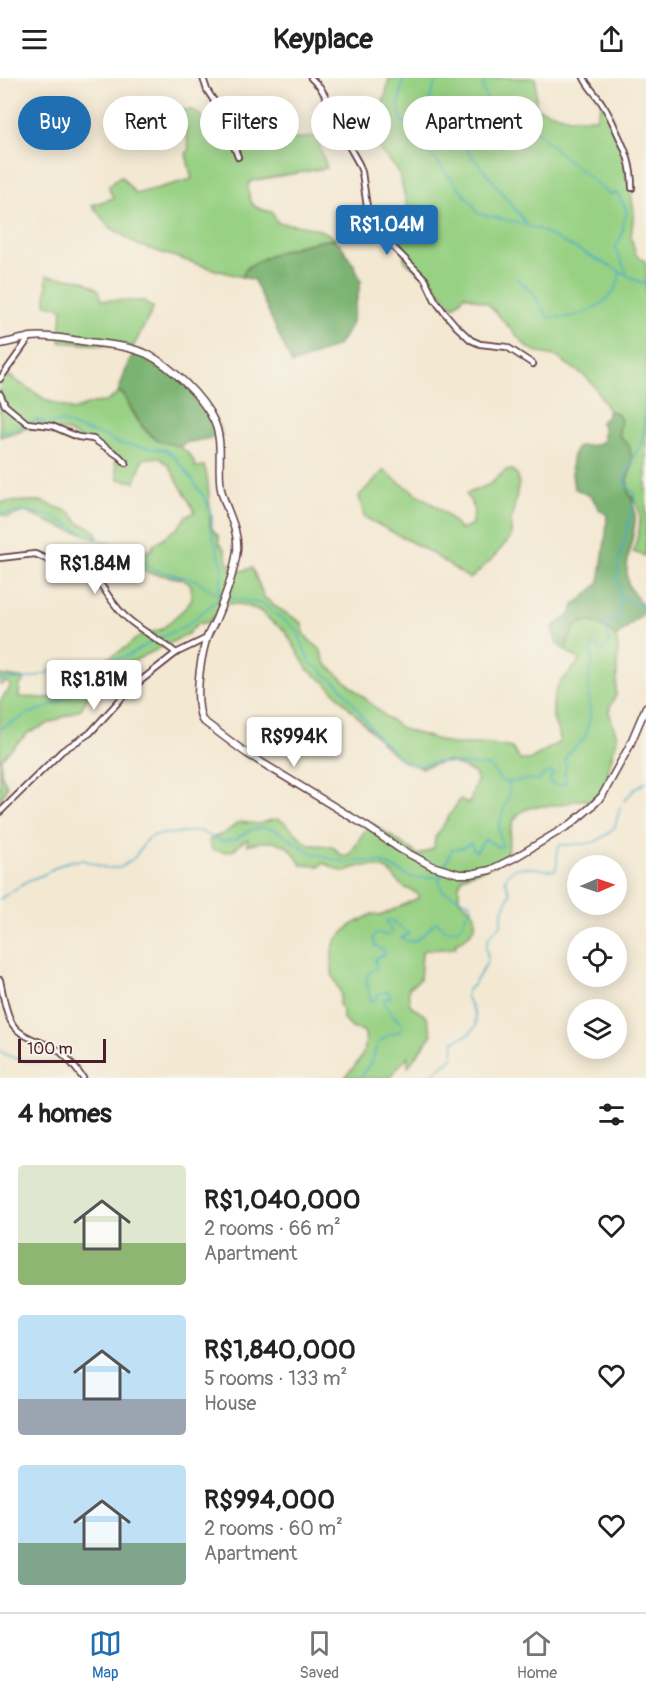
<!DOCTYPE html>
<meta charset="utf-8">
<style>
:root{--surface:#fff;--page:#f2f2f2;--text:#222;--muted:#767676;--line:#e0e0e0;--accent:#1f6fb2}
body{margin:0;font-family:Pangolin,sans-serif;background:var(--page);color:var(--text);height:100vh;display:flex;flex-direction:column;font-size:22px;white-space:nowrap}
*{box-sizing:border-box;margin:0}
p{font-size:20px;color:var(--muted)}
.icon{flex:none;width:33px;height:33px;fill:none;stroke:currentColor;stroke-width:2;stroke-linecap:round;stroke-linejoin:round}
.map{position:relative;height:1000px;overflow:hidden}
.drawer{display:flex;flex-direction:column;background:var(--surface);flex:1}
.drawer>*{flex:none}
.guide{position:absolute;left:18px;top:18px;width:610px;height:54px;display:flex;gap:12px}
.needle{width:39px;rotate:88deg}
.fabs{position:absolute;left:567px;top:777px;display:grid;gap:12px}
.fabs a{display:grid;place-items:center;width:60px;height:60px;border-radius:50%;background:var(--surface);box-shadow:0 3px 15px #0003;font-size:30px}
.scale{position:absolute;left:18px;bottom:15px;width:88px;box-sizing:border-box;padding-left:6px;border:3px solid #4a1f2b;border-top:0;font-size:16px;line-height:21px;white-space:nowrap;color:#4a1f2b;-webkit-text-stroke:4px #f7f3e8;paint-order:stroke}
.price{position:absolute;translate:-50% -51px;padding:0 14px;border-radius:6px;background:#fff;color:#222;font-size:20px;line-height:39px;filter:drop-shadow(0 2px 3px #0008)}
.price::after{content:'';position:absolute;left:50%;top:36px;width:18px;height:14px;margin-left:-9px;background:inherit;clip-path:polygon(0 0,100% 0,50% 100%)}
.price.active{background:var(--accent);color:#fff}
ul{padding:0;list-style:none}
li{display:flex;align-items:center;gap:18px;height:150px;padding:0 18px}
li span{display:grid;place-items:center;flex:none;width:168px;height:120px;border-radius:6px;color:#555}
li>.icon{margin-inline-start:auto}
span .icon{width:72px;height:72px;fill:#fffc;stroke-width:1}
li b{font-size:26px}
h2{display:flex;justify-content:space-between;align-items:center;height:72px;padding:0 18px;font-size:26px}
.pill{padding:0 21px;border-radius:27px;background:var(--surface);box-shadow:0 3px 15px #0003;font-size:21px;line-height:54px}
.pill.active{background:var(--accent);color:#fff}
header{display:flex;justify-content:space-between;align-items:center;height:78px;padding:0 18px;background:var(--surface);font-size:27px;font-weight:700}
.menu{display:flex;justify-content:space-around;align-items:center;height:84px;border-top:2px solid var(--line);background:var(--surface);font-size:16px;color:var(--muted)}
.menu a{display:grid;justify-items:center;gap:3px}
.menu .active{color:var(--accent)}
.map>svg:first-child{display:block}
.green{fill:#98d184;stroke:#717858;stroke-width:1.5}
.forest{fill:#7ab372;stroke:#62694e;stroke-width:1.5}
.lines{fill:none;stroke-linecap:round;stroke-linejoin:round}
.stream{stroke:#45adc5;stroke-width:1.5}
.minor-casing{stroke:#633d44;stroke-width:8}
.tertiary-casing{stroke:#633d44;stroke-width:9}
.minor{stroke:#fff;stroke-width:4.5}
.tertiary{stroke:#fff;stroke-width:6}
</style>
<header><svg class="icon" aria-label="menu" viewBox="0 0 24 24"><path d="M4 6h16M4 12h16M4 18h16"/></svg>Keyplace<svg class="icon" aria-label="share" viewBox="0 0 24 24"><path d="M12 15V3M7 8l5-5 5 5M5 13v7h14v-7"/></svg></header>
<div class="map">
<svg width="646" height="1000" viewBox="0 0 646 1000">
<rect width="100%" height="100%" fill="#f7f3e8"/>
<filter id="ink" filterUnits="userSpaceOnUse"><feTurbulence type="fractalNoise" baseFrequency=".0167" numOctaves="2"/><feDisplacementMap in="SourceGraphic" scale="12" xChannelSelector="R" yChannelSelector="G"/><feConvolveMatrix kernelMatrix="1 2 1 2 8 2 1 2 1" color-interpolation-filters="sRGB"/></filter>
<filter id="wash" filterUnits="userSpaceOnUse"><feTurbulence type="fractalNoise" baseFrequency=".008" numOctaves="4" result="noise"/><feDisplacementMap in="SourceGraphic" scale="24" xChannelSelector="R" yChannelSelector="G"/><feGaussianBlur stdDeviation="1.35" result="paint"/><feColorMatrix in="noise" values="0 0 0 0 0 0 0 0 0 0 0 0 0 0 0 0 0 1.4 0 .05"/><feComposite in="paint" operator="in"/></filter>
<g filter="url(#wash)">
<rect width="100%" height="100%" fill="#f3e8d2"/>
<g class="green">
<path d="M389 0H536V30L569 40H596L602 25 612 37 616 60 624 74 626 99 631 113 634 134 631 159 636 177 646 184V478L633 474C640 452 646 433 629 415L627 401 632 389V382L628 369 619 357 620 348 616 335 609 333 595 309 586 299 555 278 540 275 527 269 488 226 465 217 454 229 429 202 405 183 398 148 411 146 400 98 397 92C381 72 367 62 367 35L377 32 385 20Z"/>
<path d="M178 32H193L216 50 244 59 249 64 257 67 316 58 327 90 251 103 248 107C249 127 253 131 272 134L277 144C295 148 322 148 335 161 304 164 272 174 246 190L243 199 216 192 138 167 108 148 92 127 114 120 110 114 109 108 116 101 121 98 136 116 192 101 186 76 189 70 186 55Z"/>
<path d="M47 198 83 202 98 211 102 222 145 223 149 228 153 229V231L133 269 60 264 62 231 57 228 46 227Z"/>
<path d="M6 296 46 322 73 332 93 325 106 324 120 314C126 319 127 327 132 334 137 342 144 352 150 357 157 363 165 363 173 366 182 369 195 379 195 389L204 388C208 394 211 440 210 448L219 459V465L225 472 227 481 234 495 252 490 264 519 276 529 302 545 304 555 309 562 320 571 325 585 385 638 403 651 451 666H490L512 670 520 682H529L560 664C561 654 553 647 553 637 552 625 555 608 564 600 570 594 575 590 580 582L566 573C574 536 590 537 616 559L618 570 616 617 610 629 609 634 617 659 609 689 608 697 609 705 592 725C582 717 573 725 562 726 536 730 514 724 510 757 509 764 509 774 504 779 495 791 475 792 463 799L459 807V821C463 826 471 829 474 835 480 848 467 862 455 865L456 870 425 872 422 874 420 901 409 910C407 931 412 928 427 939L432 956 408 989V978L389 1000H344C356 986 371 974 364 953L352 950 343 941V933L339 926 341 916 332 896V872L336 862 350 848 372 836 382 837 420 819C416 813 411 813 404 809 398 806 396 800 391 795 382 786 356 786 346 794 335 793 332 787 323 785L320 788 301 787C298 783 296 778 293 774 282 760 262 763 247 767L248 761C240 764 240 766 235 771 229 776 219 773 212 772L209 763 214 759 223 756 239 744 259 746 271 742 278 741 284 744 309 767 332 768 342 778H349L365 752 373 746 419 777 434 770 435 760 460 721 466 725 470 724C473 716 472 710 478 702L474 695 467 691 447 683 421 690 403 683 386 669 325 604 308 592 285 553 271 543 260 533 245 527 226 525C215 533 213 548 198 545L188 556 132 584 94 609 81 631 28 655 1 681V695L7 708 0 725V623L9 612 10 607 7 604 0 607V597L25 601 20 607 19 619 48 620 57 617 73 592 94 589 127 569 138 559 162 551 186 529 192 520 191 507 182 501 145 494 137 479 154 470 152 468 179 449 186 438 195 434 169 388 159 379 143 381 135 404 118 401 114 378 66 353 28 350 0 359V300Z"/>
<path d="M384 392C407 414 442 425 460 452L471 447C476 431 475 429 466 416L490 406 506 392H512L517 396 519 406 511 443V459L493 480 470 501 428 473 364 439 359 418Z"/>
<path d="M40 423 70 434 80 446 88 448 96 454 98 461H95L82 455 71 453 25 434 8 439 0 436V424Z"/>
</g>
<g class="forest">
<path d="M335 161 340 166 354 187 361 203 351 247 338 268 292 286 254 202 243 199 244 193C261 176 311 164 335 161Z"/>
<path d="M134 276C144 275 151 281 159 286 167 291 176 295 183 301 198 314 217 339 222 358L185 365 179 369C173 365 166 366 160 363 141 353 133 333 123 316L118 314 129 283Z"/>
<path d="M609 333 617 335 621 342 619 352V357L630 369 632 382V389L627 401 629 415C646 445 622 472 628 505 630 514 641 524 646 533L616 559C589 536 574 537 566 573L557 566 552 551C562 539 570 544 575 525L581 522 599 505 606 456 607 437 599 431 592 419 574 410C572 395 568 381 578 368L595 367 603 363V348L600 345 607 338Z"/>
</g>
<g class="lines">
<g class="stream">
<path d="M404 0C401 13 396 29 402 42L474 128 477 135 523 146 540 152 646 207"/>
<path d="M437 0 428 27 487 96 527 146"/>
<path d="M483 0V11L486 19 490 28 497 33 511 46 537 54 556 72 609 116 617 115 618 117 626 130 627 135 623 144V152L619 164 615 170 627 195"/>
<path d="M516 200C531 209 539 224 548 239 572 242 599 233 614 213 618 208 619 200 620 194"/>
<path d="M33 344 37 342 45 345"/>
<path d="M50 345 63 344 79 351 105 358 120 366 165 372 173 377 191 400 206 422 212 439V455L223 489 219 516"/>
<path d="M0 353 12 352 28 347"/>
<path d="M0 436 26 433 52 438 89 458 131 473 139 478 152 491 196 502 218 517 224 518"/>
<path d="M228 519 263 526 275 536 290 546 297 552 306 576 312 587 318 589 324 596 337 605 345 614 378 659 404 684 417 688 437 684 487 688 490 689 500 701 506 705 531 701 539 703 544 696 552 694 554 697 550 700V705C556 707 563 709 567 703L564 697 566 689 565 682 567 677 585 660 590 640 589 616V595L593 585 592 581V569L596 566 601 574 605 570 610 563 605 550 606 542 608 541 615 543 620 537V511L617 502 619 484 634 424 635 416C632 412 627 409 626 405 623 390 636 378 641 365 646 349 643 331 646 314"/>
<path d="M621 519 646 530"/>
<path d="M160 560 185 548 220 520"/>
<path d="M0 602C8 600 15 602 24 601 55 596 57 582 93 595"/>
<path d="M0 651 28 636 48 629 79 612 100 588 106 584 129 577 155 562"/>
<path d="M624 723 635 711 646 704"/>
<path d="M444 790 452 771 462 770 471 765 473 771 476 774 485 761 499 769 503 768C490 742 513 726 509 705"/>
<path d="M0 821 27 803 43 797 58 788 70 783 83 782 106 790H120L135 779 147 761 155 757 200 753 217 762 225 763 235 761 251 752 263 749 276 752 310 774 331 781 347 784 359 783 381 784 411 799 418 800 439 799"/>
<path d="M0 973C16 984 37 984 55 985"/>
<path d="M360 1000 373 981 377 966 388 957 401 953 403 948 384 926V921L391 920V919L388 914H381L375 921 371 923C368 909 360 895 377 891L375 883 376 880 385 876 383 872 374 867 373 859 377 855 388 858 392 855 386 843 389 842 399 848 409 856 401 860C415 870 426 854 435 844L439 845 444 852H457L462 847C464 837 465 838 472 830L470 825 443 813 439 804 442 794"/>
<path d="M428 1000 453 979 454 963 469 956 476 948 475 937 466 918 467 913 474 906 486 886 488 881 486 869 489 858 501 847 502 836 510 815 505 802C512 780 540 794 555 792 560 784 554 774 560 767L585 766 595 764 609 755 615 748 620 729"/>
</g>
</g>
</g>
<g filter="url(#ink)">
<g class="lines">
<defs>
<g id="minor">
<path d="M203 0 207 12 221 34 238 79"/>
<path d="M311 0 320 9 336 36 350 70 359 86 362 94 367 129 373 141 394 170 425 201 435 222 444 234 456 248 471 262 480 266 507 269 533 286"/>
<path d="M584 0C589 10 597 17 603 27 608 34 612 43 616 52 626 73 632 86 632 110"/>
<path d="M0 301 30 259"/>
<path d="M0 316 5 327 27 345 52 348 78 359 93 361 119 378 126 385"/>
<path d="M0 480 35 476 65 489 87 491 93 495C103 509 114 529 127 540 142 554 161 562 176 575"/>
<path d="M0 734 62 673 90 655 129 612 176 575 207 560"/>
<path d="M0 902C3 916 5 934 13 947 23 961 43 963 58 972 68 979 75 990 83 1000"/>
</g>
<path id="tertiary" d="M0 266C10 264 21 261 31 259 47 257 65 261 81 263 103 266 127 267 147 276 171 288 203 319 214 343 224 365 217 388 221 411 225 431 239 450 237 472 234 496 225 519 216 541 213 548 208 555 206 562 200 584 194 621 202 642L246 675 366 748 400 771 432 788 459 796H471L490 792 516 779 571 746 591 729 602 718 629 669 646 629"/>
</defs>
<use href="#minor" class="minor-casing"/>
<use href="#tertiary" class="tertiary-casing"/>
<use href="#minor" class="minor"/>
<use href="#tertiary" class="tertiary"/>
</g>
</g>
</svg>
<div class="fabs">
<a><svg class="needle" viewBox="-14 -14 28 28"><path d="M0-13l5 13h-10z" fill="#e53935"/><path d="M0 13l5-13h-10z" fill="#767676"/></svg></a>
<a><svg class="icon" aria-label="locate" viewBox="0 0 24 24"><circle cx="12" cy="12" r="6"/><path d="M12 2v4M12 18v4M2 12h4M18 12h4"/></svg></a>
<a><svg class="icon" aria-label="layers" viewBox="0 0 24 24"><path d="M12 4l9 5-9 5-9-5zM3 14l9 5 9-5"/></svg></a>
</div>
<div class="scale">100 m</div>
<b class="price active" style="left:387px;top:178px">R$1.04M</b>
<b class="price" style="left:95px;top:517px">R$1.84M</b>
<b class="price" style="left:94px;top:633px">R$1.81M</b>
<b class="price" style="left:294px;top:690px">R$994K</b>
<div class="guide">
<a class="pill active">Buy</a>
<a class="pill">Rent</a>
<a class="pill">Filters</a>
<a class="pill">New</a>
<a class="pill">Apartment</a>
</div>
</div>
<section class="drawer">
<h2>4 homes<svg class="icon" aria-label="filters" viewBox="0 0 24 24"><path d="M4 7h16M4 17h16"/><circle cx="9" cy="7" r="2"/><circle cx="15" cy="17" r="2"/></svg></h2>
<ul>
<li><span style="background:linear-gradient(#dfe7d0 65%,#8fb573 0)"><svg class="icon" aria-label="home" viewBox="0 0 24 24"><path d="M3 11l9-7 9 7M6 9v11h12V9"/></svg></span><div><b>R$1,040,000</b><p>2 rooms · 66 m²</p><p>Apartment</p></div><svg class="icon" aria-label="heart" viewBox="0 0 24 24"><path d="M12 20l-8-8c-3-5 5-10 8-4 3-6 11-1 8 4z"/></svg></li>
<li><span style="background:linear-gradient(#bfe0f5 70%,#9aa5b1 0)"><svg class="icon" aria-label="home" viewBox="0 0 24 24"><path d="M3 11l9-7 9 7M6 9v11h12V9"/></svg></span><div><b>R$1,840,000</b><p>5 rooms · 133 m²</p><p>House</p></div><svg class="icon" aria-label="heart" viewBox="0 0 24 24"><path d="M12 20l-8-8c-3-5 5-10 8-4 3-6 11-1 8 4z"/></svg></li>
<li><span style="background:linear-gradient(#bfe0f5 65%,#7fa58c 0)"><svg class="icon" aria-label="home" viewBox="0 0 24 24"><path d="M3 11l9-7 9 7M6 9v11h12V9"/></svg></span><div><b>R$994,000</b><p>2 rooms · 60 m²</p><p>Apartment</p></div><svg class="icon" aria-label="heart" viewBox="0 0 24 24"><path d="M12 20l-8-8c-3-5 5-10 8-4 3-6 11-1 8 4z"/></svg></li>
</ul>
</section>
<nav class="menu">
<a class="active"><svg class="icon" aria-label="map" viewBox="0 0 24 24"><path d="M3 6l6-2 6 2 6-2v14l-6 2-6-2-6 2zM9 4v14M15 6v14"/></svg>Map</a>
<a><svg class="icon" aria-label="saved" viewBox="0 0 24 24"><path d="M7 4h10v16l-5-4-5 4z"/></svg>Saved</a>
<a><svg class="icon" aria-label="home" viewBox="0 0 24 24"><path d="M3 11l9-7 9 7M6 9v11h12V9"/></svg>Home</a>
</nav>
